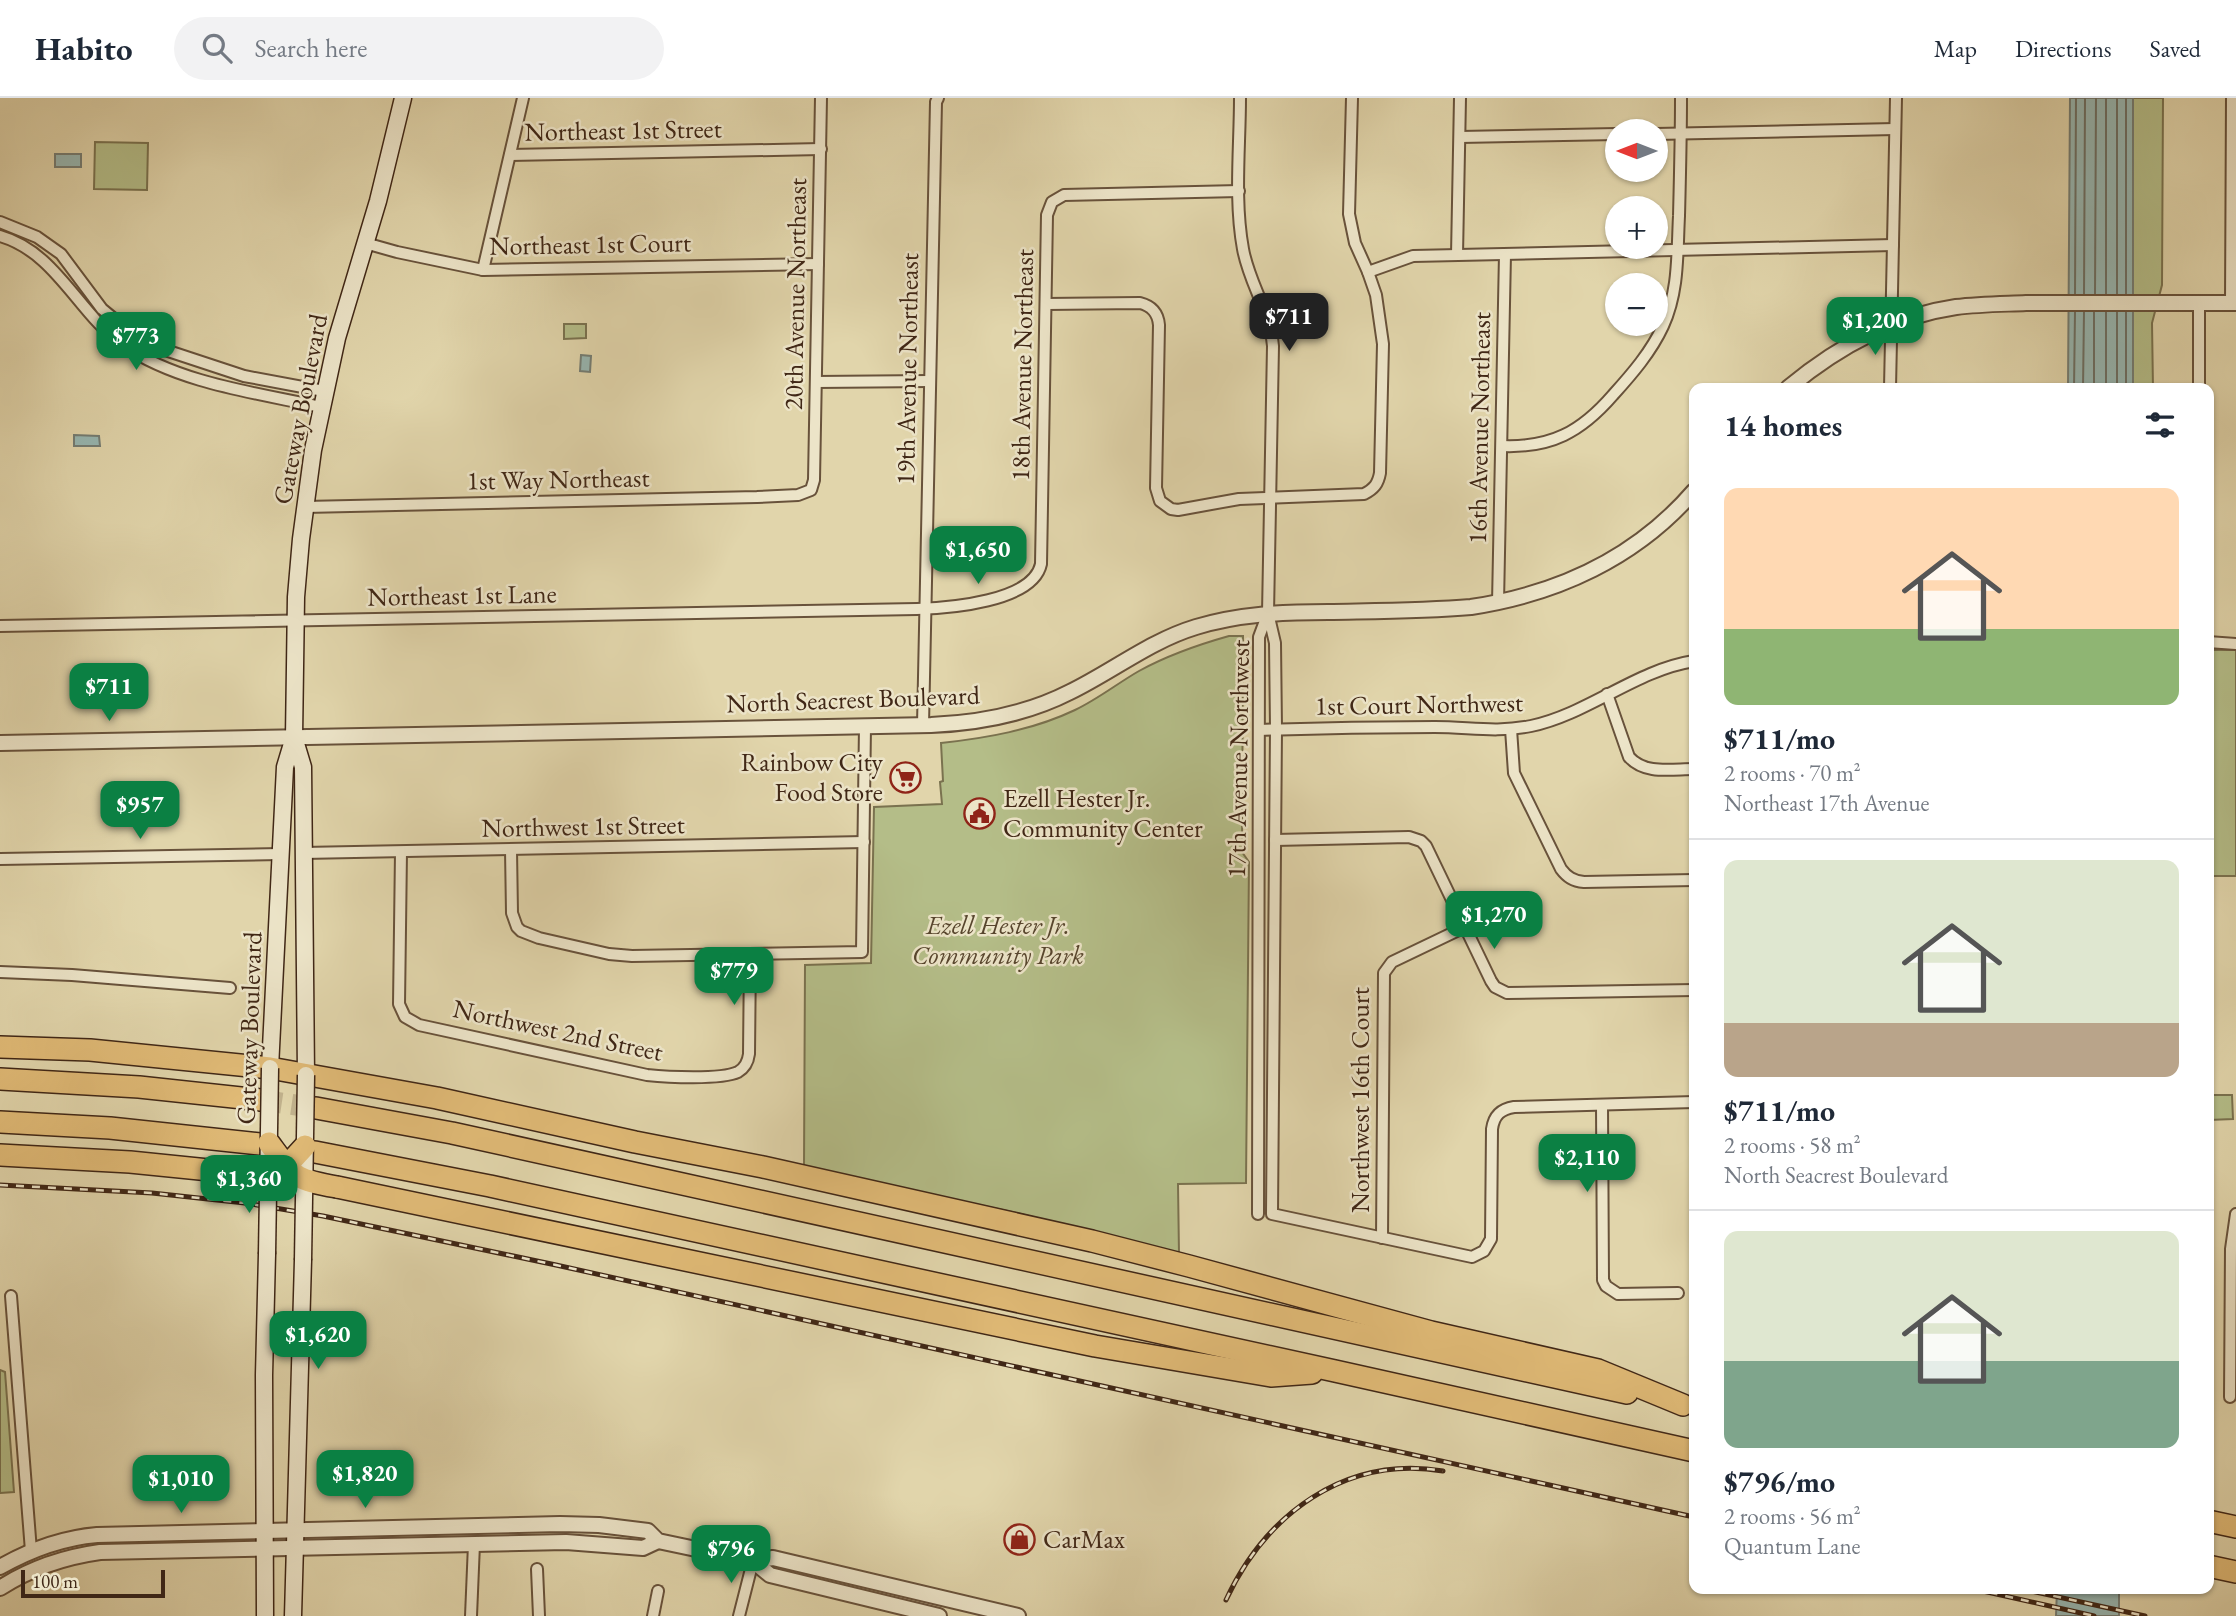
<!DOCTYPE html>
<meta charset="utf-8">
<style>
:root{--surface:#fff;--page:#f2f2f3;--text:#1f2937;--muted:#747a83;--line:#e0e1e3;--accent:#0b8043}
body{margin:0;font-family:"EB Garamond",serif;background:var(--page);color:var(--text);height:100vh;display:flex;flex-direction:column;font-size:26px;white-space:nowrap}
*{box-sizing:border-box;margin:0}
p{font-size:23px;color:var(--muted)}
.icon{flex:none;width:38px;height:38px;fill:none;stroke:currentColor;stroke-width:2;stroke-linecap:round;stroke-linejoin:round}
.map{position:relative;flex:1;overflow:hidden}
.sheet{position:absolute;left:1689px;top:285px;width:525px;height:1211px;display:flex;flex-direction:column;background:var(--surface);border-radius:14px;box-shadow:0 2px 5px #0004}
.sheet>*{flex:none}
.needle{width:46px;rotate:270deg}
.tools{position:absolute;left:1605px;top:21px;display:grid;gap:14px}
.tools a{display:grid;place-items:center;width:63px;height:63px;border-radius:50%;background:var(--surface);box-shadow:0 2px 5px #0004;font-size:35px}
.scale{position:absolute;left:21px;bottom:18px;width:144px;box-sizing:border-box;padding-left:7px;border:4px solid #402716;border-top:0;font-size:19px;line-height:24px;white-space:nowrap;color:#402716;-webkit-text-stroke:5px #ece4c8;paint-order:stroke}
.price{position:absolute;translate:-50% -60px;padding:0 16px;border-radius:14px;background:var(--accent);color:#fff;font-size:23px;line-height:46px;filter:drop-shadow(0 2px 4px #0008)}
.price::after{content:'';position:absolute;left:50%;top:42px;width:21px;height:16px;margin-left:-10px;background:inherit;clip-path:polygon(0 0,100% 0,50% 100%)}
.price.current{background:#222;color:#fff}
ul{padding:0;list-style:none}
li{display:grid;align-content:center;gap:14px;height:371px;padding:0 35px}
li+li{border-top:2px solid var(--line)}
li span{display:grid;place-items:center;height:217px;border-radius:14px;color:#555}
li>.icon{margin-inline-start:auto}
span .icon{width:126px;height:126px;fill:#fffc;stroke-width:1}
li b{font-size:30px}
h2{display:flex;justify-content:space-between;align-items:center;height:84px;padding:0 35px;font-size:30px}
header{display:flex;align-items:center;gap:42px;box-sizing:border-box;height:98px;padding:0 35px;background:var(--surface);border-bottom:2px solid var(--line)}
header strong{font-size:33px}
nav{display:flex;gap:38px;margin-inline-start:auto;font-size:24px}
.search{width:490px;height:63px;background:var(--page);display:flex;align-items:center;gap:18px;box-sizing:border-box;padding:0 24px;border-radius:38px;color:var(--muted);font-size:26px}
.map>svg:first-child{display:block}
.green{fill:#b4bd88;stroke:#7a724f;stroke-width:2}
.water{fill:#97b7b2;stroke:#747d74;stroke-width:2}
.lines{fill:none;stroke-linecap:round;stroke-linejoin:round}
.shore{stroke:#6c6f64;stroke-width:2}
.motorway-tunnel{stroke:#c1b28d;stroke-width:21;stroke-dasharray:21 10;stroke-linecap:butt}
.minor-casing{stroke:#68523b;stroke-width:14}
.tertiary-casing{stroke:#68523b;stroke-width:18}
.secondary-casing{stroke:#402716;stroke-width:19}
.motorway-casing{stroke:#402716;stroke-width:24}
.minor{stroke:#ece4c8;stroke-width:10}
.tertiary{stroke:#ece4c8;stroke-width:14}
.secondary{stroke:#ece4c8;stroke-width:16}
.motorway{stroke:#e0ba76;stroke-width:21}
.rail-casing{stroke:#402716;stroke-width:5}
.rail{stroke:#ece4c8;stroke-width:2.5;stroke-dasharray:8;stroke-linecap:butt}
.secondary-bridge-casing{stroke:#402716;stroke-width:19;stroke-linecap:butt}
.motorway-bridge-casing{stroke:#402716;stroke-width:24;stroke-linecap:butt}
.secondary-bridge{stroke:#ece4c8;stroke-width:16}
.motorway-bridge{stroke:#e0ba76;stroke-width:21}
.labels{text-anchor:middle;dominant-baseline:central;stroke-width:5;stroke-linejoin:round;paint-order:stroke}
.street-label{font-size:26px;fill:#402716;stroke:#ece4c8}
.poi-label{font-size:26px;fill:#402716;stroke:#ece4c8;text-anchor:start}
.park-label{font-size:26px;font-style:italic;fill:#57452d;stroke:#ece4c8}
</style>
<header>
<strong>Habito</strong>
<div class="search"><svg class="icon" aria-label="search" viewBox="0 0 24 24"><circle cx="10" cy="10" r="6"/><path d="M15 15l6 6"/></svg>Search here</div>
<nav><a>Map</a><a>Directions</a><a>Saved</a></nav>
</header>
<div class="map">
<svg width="2236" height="1518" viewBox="0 0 2236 1518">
<rect width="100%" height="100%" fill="#e1d5ab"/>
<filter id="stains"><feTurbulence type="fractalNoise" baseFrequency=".00286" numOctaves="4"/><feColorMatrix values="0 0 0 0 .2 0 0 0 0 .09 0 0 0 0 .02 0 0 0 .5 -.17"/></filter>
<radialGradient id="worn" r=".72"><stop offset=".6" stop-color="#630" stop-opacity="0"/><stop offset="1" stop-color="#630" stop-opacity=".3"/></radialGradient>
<g class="green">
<path d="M2133 0H2163L2162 187 2152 225 2153 290H2133Z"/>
<path d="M95 44 148 45 147 92 94 91Z"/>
<path d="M564 226H586V240L564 241Z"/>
<path d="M1229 538H1243L1242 754 1249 764 1246 1085 1178 1086 1179 1156 1017 1115 804 1070 805 867 871 865 874 709 942 706 940 684 943 683 941 645C987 640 1033 632 1075 612 1098 601 1118 585 1139 573 1168 557 1197 547 1229 538Z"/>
<rect x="2209" y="552" width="27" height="226"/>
<path d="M2209 997H2232L2233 1021 2209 1022Z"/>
<path d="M0 1272 5 1274 14 1394 0 1395Z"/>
</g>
<g class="water">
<path d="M2070 0H2133V290H2068Z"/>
<rect x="55" y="56" width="26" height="13"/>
<path d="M581 257 591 258 590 274 580 273Z"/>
<path d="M74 337 99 338 100 348H74Z"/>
<path d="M2057 1491H2119V1518H2056Z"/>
</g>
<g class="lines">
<g class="shore">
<path d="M2075 196 2076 0"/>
<path d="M2084 196 2085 0"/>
<path d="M2095 196 2096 0"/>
<path d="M2106 196V0"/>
<path d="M2117 196V0"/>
<path d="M2126 196V0"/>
<path d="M2106 214V290"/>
<path d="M2117 214V290"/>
<path d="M2126 214V290"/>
<path d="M2074 290 2075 214"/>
<path d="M2083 290 2084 214"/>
<path d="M2094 290V214"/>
</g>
<path class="motorway-tunnel" d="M261 1002 316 1010"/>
<defs>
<g id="minor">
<path d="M1240 0C1240 49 1234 102 1243 151 1249 185 1270 213 1273 248L1268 515 1275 545 1276 631 1272 1116 1472 1159 1484 1153 1491 1141 1492 1031C1494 1017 1501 1011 1514 1009L1694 1004"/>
<path d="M1656 36 1895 31"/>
<path d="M1460 39 1617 36"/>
<path d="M510 57 821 51"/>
<path d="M0 124 37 139 61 156 102 211 136 239 150 247 244 278 324 293"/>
<path d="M0 138C56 154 78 215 123 247 177 285 257 295 321 309"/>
<path d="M365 145 397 154 483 172 818 166"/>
<path d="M1457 157 1460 0"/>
<path d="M483 172 523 0"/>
<path d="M1368 174 1413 158 1893 147"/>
<path d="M1046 206 1140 205C1152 208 1158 215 1159 227L1156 390 1160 403 1171 411 1178 412 1239 401 1364 396C1374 391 1378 386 1380 375L1383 246 1376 197 1368 174 1355 145 1349 116 1352 0"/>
<path d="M2231 206 2232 0"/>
<path d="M816 284 930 283"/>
<path d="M1890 290 1896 0"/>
<path d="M2199 290V206"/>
<path d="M1502 348C1551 350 1581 334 1613 297 1632 276 1651 254 1663 228 1679 193 1677 156 1679 118 1680 78 1681 39 1681 0"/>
<path d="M305 409 757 399 798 397 811 392 814 382 821 0"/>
<path d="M1498 505 1505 156"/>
<path d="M0 528 917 511C948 510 1033 504 1041 466L1047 117 1052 104 1064 97 1239 93"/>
<path d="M2208 544 2236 546"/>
<path d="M1607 596 1629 659C1645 677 1672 671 1694 671"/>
<path d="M923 627 936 4 938 0"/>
<path d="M1511 631 1514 675 1561 771C1567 779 1573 783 1584 784L1694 782"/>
<path d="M1259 632C1317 630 1376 629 1435 629 1470 629 1495 635 1531 628 1588 616 1636 572 1694 563"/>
<path d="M1275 742 1409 739 1421 743 1426 748 1491 883 1495 889 1507 895 1694 892"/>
<path d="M511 752 512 815 517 829 521 833 539 840 609 856 632 858 862 854 865 628"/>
<path d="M401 754 399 906 405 919 419 927 647 977C666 979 721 982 738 974 745 970 748 964 749 956L750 857"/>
<path d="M303 755 864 744"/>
<path d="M0 761 280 756"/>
<path d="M0 874 72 877 230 890"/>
<path d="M1602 1007 1603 1182 1606 1188 1618 1196 1678 1195"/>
<path d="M1258 1116 1259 539 1268 515"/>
<path d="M1382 1140 1384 875 1392 864 1465 829"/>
<path d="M11 1198 31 1453"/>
<path d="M2230 1299 2231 1151 2236 1116"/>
<path d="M537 1471 539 1518"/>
<path d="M471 1518 474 1446"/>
<path d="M653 1518 658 1493"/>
<path d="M739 1518 753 1463"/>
</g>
<g id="tertiary">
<path d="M1788 290C1836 250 1894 218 1956 209 1980 206 2003 206 2026 205H2236"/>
<path d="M0 645 931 627C979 625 1027 616 1070 594 1113 573 1150 543 1196 529 1239 516 1283 514 1328 514 1375 513 1423 513 1471 509 1557 496 1636 460 1694 393"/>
<path d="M753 1463 773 1460 1018 1518"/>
<path d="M0 1469C30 1452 62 1440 97 1437L560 1426 599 1427 648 1433 658 1443 753 1463 770 1477 939 1518"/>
<path d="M0 1490C31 1470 64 1459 100 1454L566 1444 643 1450 658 1443"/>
</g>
<g id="secondary">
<path d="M294 639 303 669 306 977"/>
<path d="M270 970 285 669 294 639 296 499 301 441 313 352 337 240 378 103 403 0"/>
<path d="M265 1518 264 1277 267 1156"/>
<path d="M293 1518 303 1162"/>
</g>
<g id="motorway">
<path d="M0 949 90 952 270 970 437 1000 635 1044 763 1069 1092 1143 1189 1168 1431 1234 1598 1272 1683 1307"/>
<path d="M0 981 139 989 261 1002"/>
<path d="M316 1010 452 1035 1627 1295"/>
<path d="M0 1024 110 1030 260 1046"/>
<path d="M315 1054 490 1088 1335 1273 1694 1353"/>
<path d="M0 1057 130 1064 269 1078"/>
<path d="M337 1089 1095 1248 1271 1278 1312 1275"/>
<path d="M2208 1423 2236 1429"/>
<path d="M2208 1468 2236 1474"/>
</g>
</defs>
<use href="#minor" class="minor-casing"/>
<use href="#tertiary" class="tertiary-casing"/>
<use href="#secondary" class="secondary-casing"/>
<use href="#motorway" class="motorway-casing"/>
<use href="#minor" class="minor"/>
<use href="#tertiary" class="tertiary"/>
<use href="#secondary" class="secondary"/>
<use href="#motorway" class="motorway"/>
<defs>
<g id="rail">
<path d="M0 1087 152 1095 245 1105 323 1118 556 1167 1694 1419"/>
<path d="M1974 1491 2094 1518"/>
<path d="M2022 1491 2145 1518"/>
<path d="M1226 1502C1266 1416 1345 1357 1443 1373"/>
</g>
</defs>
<use href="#rail" class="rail-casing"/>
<use href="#rail" class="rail"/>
<defs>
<g id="secondary-bridge">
<path d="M267 1156 270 970"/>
<path d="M303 1162 306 977"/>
</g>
<g id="motorway-bridge">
<path d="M269 1045C295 1080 293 1081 337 1089"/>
<path d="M269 1078 283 1072 305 1048"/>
</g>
</defs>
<use href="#secondary-bridge" class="secondary-bridge-casing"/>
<use href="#motorway-bridge" class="motorway-bridge-casing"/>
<use href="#secondary-bridge" class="secondary-bridge"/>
<use href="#motorway-bridge" class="motorway-bridge"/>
</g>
<defs>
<symbol id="supermarket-ring" viewBox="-11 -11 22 22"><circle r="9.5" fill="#ece4c8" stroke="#8f2418" stroke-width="1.5"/><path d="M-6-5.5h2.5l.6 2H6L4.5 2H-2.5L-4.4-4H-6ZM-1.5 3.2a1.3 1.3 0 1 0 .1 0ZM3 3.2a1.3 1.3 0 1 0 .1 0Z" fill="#8f2418"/></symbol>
<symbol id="civic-ring" viewBox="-11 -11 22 22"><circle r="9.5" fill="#ece4c8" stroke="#8f2418" stroke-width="1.5"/><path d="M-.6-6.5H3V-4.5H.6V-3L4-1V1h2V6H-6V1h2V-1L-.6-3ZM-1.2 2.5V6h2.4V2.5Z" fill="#8f2418"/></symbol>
<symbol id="shop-ring" viewBox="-11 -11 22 22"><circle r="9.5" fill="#ece4c8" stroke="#8f2418" stroke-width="1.5"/><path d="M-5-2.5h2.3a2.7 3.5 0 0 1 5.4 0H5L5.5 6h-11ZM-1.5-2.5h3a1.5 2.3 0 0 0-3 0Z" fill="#8f2418"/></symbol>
</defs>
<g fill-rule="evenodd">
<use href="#supermarket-ring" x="888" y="662" width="35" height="35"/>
<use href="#civic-ring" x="962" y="698" width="35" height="35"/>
<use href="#shop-ring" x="1002" y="1424" width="35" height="35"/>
</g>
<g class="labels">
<g class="street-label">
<text transform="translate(623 32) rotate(-1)">Northeast 1st Street</text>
<text transform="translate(590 146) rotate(-1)">Northeast 1st Court</text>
<text transform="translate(795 196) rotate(-89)">20th Avenue Northeast</text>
<text transform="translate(1022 267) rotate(-89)">18th Avenue Northeast</text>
<text transform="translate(907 271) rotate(-89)">19th Avenue Northeast</text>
<text transform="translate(300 311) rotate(-79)">Gateway Boulevard</text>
<text transform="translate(1479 330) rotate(-89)">16th Avenue Northeast</text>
<text transform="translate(558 381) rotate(-1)">1st Way Northeast</text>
<text transform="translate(462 497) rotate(-1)">Northeast 1st Lane</text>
<text transform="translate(853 601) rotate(-2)">North Seacrest Boulevard</text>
<text transform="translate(1419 606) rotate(-1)">1st Court Northwest</text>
<text transform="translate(1238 661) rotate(-89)">17th Avenue Northwest</text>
<text transform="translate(583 728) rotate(-1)">Northwest 1st Street</text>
<text transform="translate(249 930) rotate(-88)">Gateway Boulevard</text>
<text transform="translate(558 932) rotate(12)">Northwest 2nd Street</text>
<text transform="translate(1360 1002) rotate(-90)">Northwest 16th Court</text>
</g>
<g class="poi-label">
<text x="883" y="664" text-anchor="end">Rainbow City<tspan x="883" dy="30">Food Store</tspan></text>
<text x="1003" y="700">Ezell Hester Jr.<tspan x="1003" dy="30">Community Center</tspan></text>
<text x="1043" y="1441">CarMax</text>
</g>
<g class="park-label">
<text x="998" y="827">Ezell Hester Jr.<tspan x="998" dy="30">Community Park</tspan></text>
</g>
</g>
<rect width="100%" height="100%" filter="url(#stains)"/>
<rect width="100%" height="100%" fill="url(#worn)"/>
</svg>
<div class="tools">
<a><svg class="needle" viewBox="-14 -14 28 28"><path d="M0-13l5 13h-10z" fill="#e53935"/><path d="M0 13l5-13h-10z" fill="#747a83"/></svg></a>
<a>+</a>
<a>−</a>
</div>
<div class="scale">100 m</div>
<b class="price current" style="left:1289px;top:255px">$711</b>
<b class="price" style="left:1875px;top:259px">$1,200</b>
<b class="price" style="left:136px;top:274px">$773</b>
<b class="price" style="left:978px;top:488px">$1,650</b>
<b class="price" style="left:109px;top:625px">$711</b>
<b class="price" style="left:140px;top:743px">$957</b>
<b class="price" style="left:1494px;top:853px">$1,270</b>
<b class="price" style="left:734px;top:909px">$779</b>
<b class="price" style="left:1587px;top:1096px">$2,110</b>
<b class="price" style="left:249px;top:1117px">$1,360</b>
<b class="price" style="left:318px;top:1273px">$1,620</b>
<b class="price" style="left:365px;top:1412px">$1,820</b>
<b class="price" style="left:181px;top:1417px">$1,010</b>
<b class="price" style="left:731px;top:1487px">$796</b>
<section class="sheet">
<h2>14 homes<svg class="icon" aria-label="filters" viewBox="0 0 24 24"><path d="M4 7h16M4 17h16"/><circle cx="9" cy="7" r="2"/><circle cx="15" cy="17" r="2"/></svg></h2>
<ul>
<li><span style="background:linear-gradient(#ffd9b3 65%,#8fb573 0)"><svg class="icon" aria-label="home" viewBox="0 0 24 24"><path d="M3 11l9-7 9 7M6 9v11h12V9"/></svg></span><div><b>$711/mo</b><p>2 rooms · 70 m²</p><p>Northeast 17th Avenue</p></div></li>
<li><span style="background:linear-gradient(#dfe7d0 75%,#b9a48a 0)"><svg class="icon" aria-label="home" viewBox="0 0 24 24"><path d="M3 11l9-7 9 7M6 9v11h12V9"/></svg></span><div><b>$711/mo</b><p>2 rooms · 58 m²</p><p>North Seacrest Boulevard</p></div></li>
<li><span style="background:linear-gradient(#dfe7d0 60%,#7fa58c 0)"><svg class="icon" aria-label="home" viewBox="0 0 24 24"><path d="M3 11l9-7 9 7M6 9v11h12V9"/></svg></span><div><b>$796/mo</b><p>2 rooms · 56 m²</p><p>Quantum Lane</p></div></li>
</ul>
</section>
</div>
